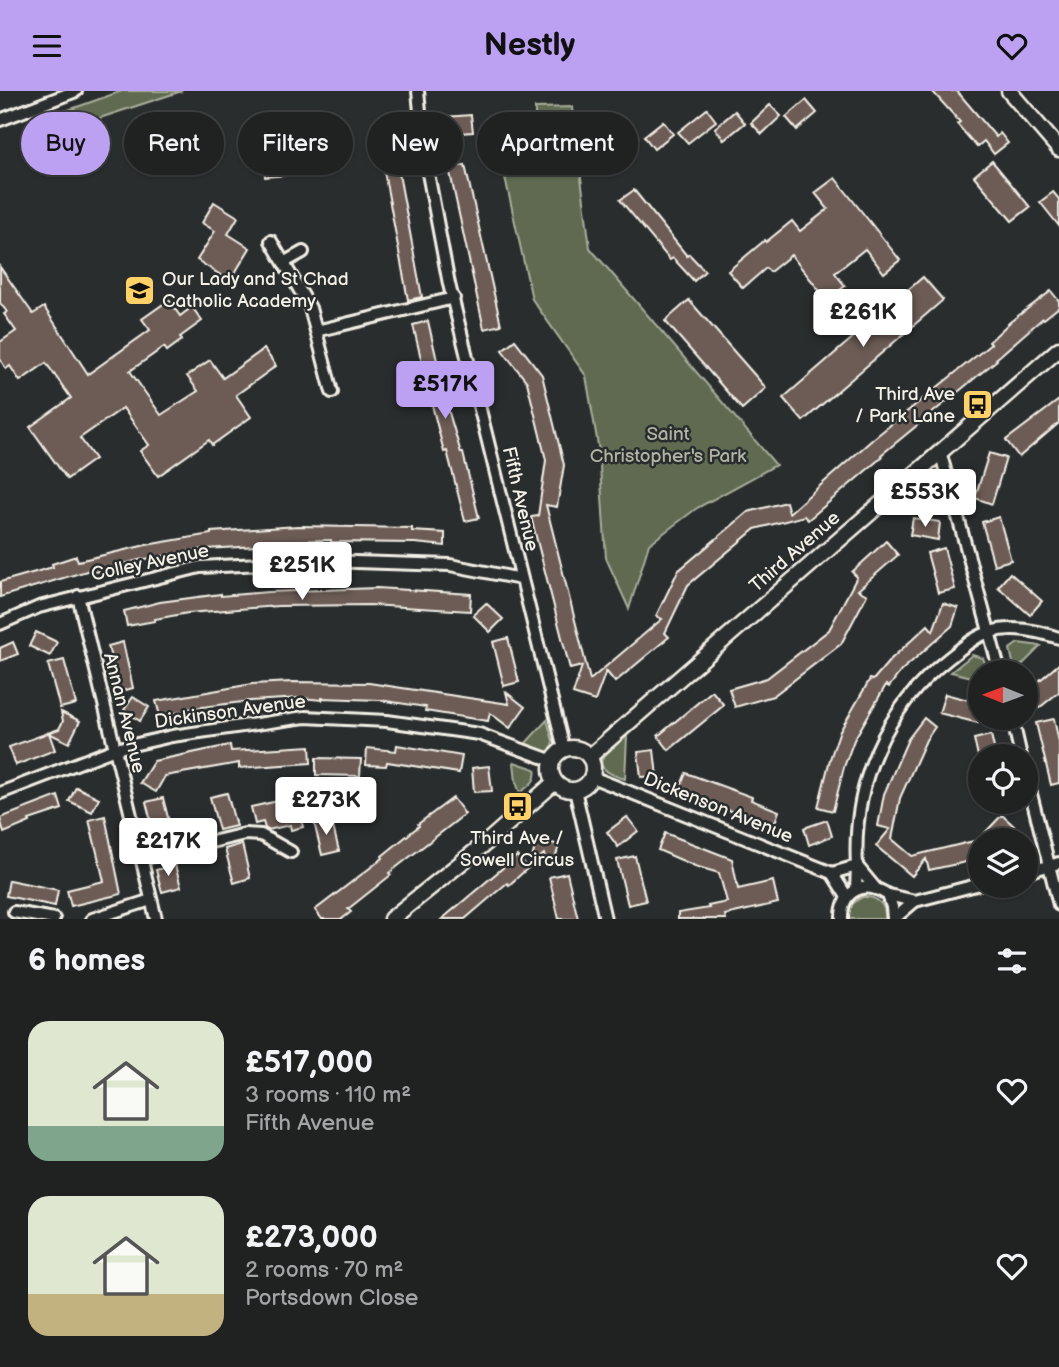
<!DOCTYPE html>
<meta charset="utf-8">
<style>
:root{--surface:#202222;--page:#2d2f2f;--text:#f1f3f6;--muted:#a2a4a5;--line:#3d3f40;--accent:#bca0f2}
body{margin:0;font-family:"Balsamiq Sans",sans-serif;background:var(--page);color:var(--text);height:100vh;display:flex;flex-direction:column;font-size:26px;white-space:nowrap}
*{box-sizing:border-box;margin:0}
p{font-size:23px;color:var(--muted)}
.icon{flex:none;width:38px;height:38px;fill:none;stroke:currentColor;stroke-width:2;stroke-linecap:round;stroke-linejoin:round}
.map{position:relative;height:828px;overflow:hidden}
.panel{display:flex;flex-direction:column;background:var(--surface);flex:1}
.panel>*{flex:none}
.guide{position:absolute;left:21px;top:21px;width:700px;height:63px;display:flex;gap:14px}
.needle{width:46px;rotate:271deg}
.buttons{position:absolute;left:968px;top:569px;display:grid;gap:14px}
.buttons a{display:grid;place-items:center;width:70px;height:70px;border-radius:50%;background:var(--surface);box-shadow:0 2px 5px #0004,0 0 0 2px var(--line);font-size:35px}
.price{position:absolute;translate:-50% -60px;padding:0 16px;border-radius:7px;background:#fff;color:#222;font-size:23px;line-height:46px;filter:drop-shadow(0 2px 4px #0008)}
.price::after{content:'';position:absolute;left:50%;top:42px;width:21px;height:16px;margin-left:-10px;background:inherit;clip-path:polygon(0 0,100% 0,50% 100%)}
.price.current{background:var(--accent);color:#111}
ul{padding:0;list-style:none}
li{display:flex;align-items:center;gap:21px;height:175px;padding:0 28px}
li span{display:grid;place-items:center;flex:none;width:196px;height:140px;border-radius:21px;color:#555}
li>.icon{margin-inline-start:auto}
span .icon{width:84px;height:84px;fill:#fffc;stroke-width:1}
li b{font-size:30px}
h2{display:flex;justify-content:space-between;align-items:center;height:84px;padding:0 28px;font-size:30px}
.chip{padding:0 24px;border-radius:32px;background:var(--surface);box-shadow:0 2px 5px #0004,0 0 0 2px var(--line);font-size:24px;line-height:63px}
.chip.current{background:var(--accent);color:#111}
header{display:flex;justify-content:space-between;align-items:center;height:91px;padding:0 28px;background:var(--accent);color:#111;font-size:32px;font-weight:700}
.map>svg:first-child{display:block}
.green{fill:#5f6a51;stroke:#aaae9c;stroke-width:2}
.building{fill:#6d5c56;stroke:#f4f1e8;stroke-width:2}
.lines{fill:none;stroke-linecap:round;stroke-linejoin:round}
.minor-casing{stroke:#f4f1e8;stroke-width:16}
.tertiary-casing{stroke:#f4f1e8;stroke-width:19}
.minor{stroke:#2a2d2e;stroke-width:10}
.tertiary{stroke:#2a2d2e;stroke-width:14}
.labels{text-anchor:middle;dominant-baseline:central;stroke-width:5;stroke-linejoin:round;paint-order:stroke}
.poi-label{font-size:19px;fill:#f4f1e8;stroke:#2a2d2e;text-anchor:start}
.park-label{font-size:19px;fill:#b1b4a4;stroke:#2a2d2e}
.street-label{font-size:19px;fill:#f4f1e8;stroke:#2a2d2e}
</style>
<header><svg class="icon" aria-label="menu" viewBox="0 0 24 24"><path d="M4 6h16M4 12h16M4 18h16"/></svg>Nestly<svg class="icon" aria-label="heart" viewBox="0 0 24 24"><path d="M12 20l-8-8c-3-5 5-10 8-4 3-6 11-1 8 4z"/></svg></header>
<div class="map">
<svg width="1059" height="828" viewBox="0 0 1059 828">
<rect width="100%" height="100%" fill="#2a2d2e"/>
<filter id="ink" filterUnits="userSpaceOnUse"><feTurbulence type="fractalNoise" baseFrequency=".0143" numOctaves="2"/><feDisplacementMap in="SourceGraphic" scale="14" xChannelSelector="R" yChannelSelector="G"/><feConvolveMatrix kernelMatrix="1 2 1 2 8 2 1 2 1" color-interpolation-filters="sRGB"/></filter>
<g filter="url(#ink)">
<g class="green">
<path d="M122 0H182L60 40V22Z"/>
<path d="M572 16 590 157 776 374 697 417 649 453 629 518 606 467 599 360 586 285 532 208 499 59 535 61V17Z"/>
<path d="M1018 552 1041 555 1015 581 1010 558Z"/>
<path d="M972 564 983 567 989 581H980V588L951 581Z"/>
<path d="M547 629 553 650 550 661 546 662 524 654Z"/>
<path d="M627 645 625 688C584 676 604 663 627 645Z"/>
<path d="M514 671 535 678C538 690 528 695 520 702L516 691Z"/>
<path d="M863 806C878 805 886 814 885 828H849C848 817 853 810 863 806Z"/>
</g>
<g class="building">
<path d="M932 0H957L996 46 1000 42 1008 52 994 63 984 50 977 56 957 33 960 31Z"/>
<path d="M806 9 817 22 797 39 786 26Z"/>
<path d="M770 14 781 25 762 43 751 32Z"/>
<path d="M707 18 716 30 688 52 678 41Z"/>
<path d="M735 20 745 32 724 49 715 37Z"/>
<path d="M471 24 473 41 446 43 445 26Z"/>
<path d="M663 30 673 43 654 58 644 45Z"/>
<path d="M629 35 638 46 616 65 607 53Z"/>
<path d="M535 38V54L507 55V40Z"/>
<path d="M321 49 323 81 265 86 263 53Z"/>
<path d="M992 70 1030 116 1012 130 974 85Z"/>
<path d="M397 72 422 206 408 209 383 75Z"/>
<path d="M465 74 501 234 484 238 449 77Z"/>
<path d="M835 87 900 169 884 182 865 158 835 182 845 195 827 209 791 164 770 181 766 177 743 197 728 180 765 149 766 151 792 130 800 140 828 118 815 102Z"/>
<path d="M634 99 687 165 689 163 705 180 694 190 673 167 670 169 620 109Z"/>
<path d="M1053 101 1059 108V135L1040 111Z"/>
<path d="M214 111 238 126 228 143 250 157 230 190 197 169 215 140 202 132Z"/>
<path d="M0 176 33 223 44 216 88 283 150 239 142 228 169 209 180 225 192 216 202 230 180 246 182 249 167 260 164 256 130 280 161 324 198 300 187 285 210 269 223 287 264 258 276 275 236 304 251 326 212 354 209 349 158 385 140 360 149 354 123 317 80 347 95 368 67 388 30 336 71 307 46 272 20 290 10 275 6 278 0 268V251L16 240 4 223 7 221 0 212Z"/>
<path d="M923 186 943 209 803 330 783 307Z"/>
<path d="M1051 200 1059 210V216L1044 228 1043 227 996 268 997 269 881 364 882 366 808 429 804 425 755 438 688 494 665 542 669 546 615 591 606 580 595 610 573 603 582 575 570 578 531 426 538 425 546 369 527 291 502 259 515 249 542 284 564 374 557 416 546 414 590 589 662 528 656 525 678 480 748 421 786 411 789 422 873 348 991 253 989 251 1010 231Z"/>
<path d="M689 209 766 297 742 318 665 230Z"/>
<path d="M428 230 448 318 461 362H463L479 427 465 430 447 360 444 361 433 318 413 234Z"/>
<path d="M1059 309V332L1019 366 1006 349Z"/>
<path d="M989 362 1006 367 992 413 975 407Z"/>
<path d="M999 426 1011 469 994 474 982 431Z"/>
<path d="M913 427 940 431 938 449 910 444Z"/>
<path d="M298 435 412 437V440L445 442V455L415 452 331 451V449L257 451V455L205 458 139 469 91 482 90 479 0 506V491L53 476 52 473 76 465 78 470 146 454 211 443V441Z"/>
<path d="M886 450 898 464 858 499 867 504 841 553 773 605 735 616 729 598 767 587 829 539 857 486 852 481Z"/>
<path d="M944 457 955 498 938 502 927 462Z"/>
<path d="M1010 482 1042 510 1030 524 998 496Z"/>
<path d="M377 497 471 503 470 520 370 514 278 515 188 522 155 528V530L127 535 124 520 160 511 221 503V505L268 501Z"/>
<path d="M486 512 503 528 490 541 473 524Z"/>
<path d="M943 512 958 517 952 535 901 580 889 596 886 594 854 649 844 676 833 720 818 716 830 668 839 642 870 588 873 589 890 569 928 534 933 540Z"/>
<path d="M36 541 57 551 50 565 29 555Z"/>
<path d="M508 547 519 591 504 595 493 551Z"/>
<path d="M13 551 18 563 0 570V557Z"/>
<path d="M123 551 133 597 119 601 108 555Z"/>
<path d="M64 569 76 613 60 617 48 573Z"/>
<path d="M1059 573V601L1039 617 1026 601Z"/>
<path d="M292 591 369 592 509 613 506 601 525 616 510 637 490 622 488 630 425 620 426 616 379 609 322 607V609L301 607 250 610 186 618 187 620 160 625 156 610 252 593Z"/>
<path d="M712 600 724 614 669 659 658 645Z"/>
<path d="M945 603 980 612 978 632 939 622Z"/>
<path d="M133 606 149 616 140 630 124 619Z"/>
<path d="M61 621 80 630 69 652 49 642 55 659 16 674 9 656 59 638 63 630Z"/>
<path d="M924 627 935 636 926 649 900 707 892 748 912 765 978 749 1002 724 1014 735 1000 749H980V768L929 779 926 768 912 785 876 755 890 738 878 735 884 703 908 648Z"/>
<path d="M1054 628 1059 651V692L1051 694 1036 632Z"/>
<path d="M991 644 996 665H978L974 648Z"/>
<path d="M230 654 231 660 310 655 311 672 239 677V672L165 685 156 701 140 692 154 670Z"/>
<path d="M397 654 462 665 459 682 387 671 386 675 366 674 367 657 396 660Z"/>
<path d="M654 659 657 685 641 686 638 661Z"/>
<path d="M316 667 361 668 360 685 316 684Z"/>
<path d="M489 675 492 700 474 701 472 677Z"/>
<path d="M686 682 752 706 751 709 779 720 773 737 679 699Z"/>
<path d="M76 696 99 707 92 721 69 710Z"/>
<path d="M227 702 236 735 219 739 210 706Z"/>
<path d="M58 705 62 718 29 729 30 731 4 742 0 727Z"/>
<path d="M296 706 303 736 291 739 290 734 268 739 265 737 263 731 255 733 251 716Z"/>
<path d="M163 707 174 750 157 754 146 711Z"/>
<path d="M453 707 465 723 389 782 391 784 348 818 351 821 342 828H322L315 819 383 767 382 765 419 735 418 733Z"/>
<path d="M105 725 121 803 71 815 67 799 104 790 89 729Z"/>
<path d="M627 726 638 740 618 756 607 741Z"/>
<path d="M331 727 339 760 322 764 314 731Z"/>
<path d="M827 729 832 745 809 754 804 737Z"/>
<path d="M665 742 732 768 738 798 773 790 778 812 725 824 726 828H678V822L709 817 708 815 727 811 719 782 695 775 658 759Z"/>
<path d="M537 748 559 754 554 772 545 769 544 763 530 775Z"/>
<path d="M242 753 250 787 234 792 225 758Z"/>
<path d="M517 765 528 777 509 794 507 792 465 828H442Z"/>
<path d="M635 765 646 810 628 814 617 769Z"/>
<path d="M175 774 181 796 162 801 156 779Z"/>
<path d="M567 782 578 828H559L549 786Z"/>
<path d="M9 789 58 799 55 815 6 805Z"/>
</g>
<g class="lines">
<defs>
<g id="minor">
<path d="M418 0 424 61 449 193 564 658"/>
<path d="M0 29 76 0"/>
<path d="M271 150 310 217 332 301"/>
<path d="M285 171 303 161"/>
<path d="M316 240 454 207"/>
<path d="M940 360 1000 581"/>
<path d="M78 505 156 828"/>
<path d="M0 533 39 516 200 476 323 470 450 474 521 488"/>
<path d="M1012 626 1021 665"/>
<path d="M1026 683 1059 814"/>
<path d="M592 686 832 782"/>
<path d="M575 699 605 828"/>
<path d="M0 702 115 658 172 645 305 626 387 630 479 643 553 670"/>
<path d="M141 768 245 743 261 744 291 761"/>
<path d="M1026 781 1059 772"/>
<path d="M856 799 857 775 876 798"/>
<path d="M888 804 915 810 894 828"/>
<path d="M847 806 832 782 857 775C852 693 885 617 949 567 961 558 975 545 990 541 1013 534 1037 540 1059 547"/>
<path d="M915 810 980 793"/>
<path d="M14 821 54 828"/>
<path d="M92 828 151 809"/>
<path d="M842 828C841 799 865 788 888 804L892 816 893 828"/>
</g>
<g id="tertiary">
<path d="M1009 0 1059 58"/>
<circle cx="572" cy="678" r="21"/>
<path d="M589 666 1059 258"/>
<path d="M391 828 487 751 555 691"/>
</g>
</defs>
<use href="#minor" class="minor-casing"/>
<use href="#tertiary" class="tertiary-casing"/>
<use href="#minor" class="minor"/>
<use href="#tertiary" class="tertiary"/>
</g>
</g>
<defs>
<symbol id="school-square" viewBox="-11 -11 22 22"><rect x="-9" y="-9" width="18" height="18" rx="4" fill="#ffd166" stroke="#2a2d2e"/><path d="M0-5L7-2L0 1L-7-2ZM-4 1L0 2.5L4 1V4Q0 6-4 4Z" fill="#111"/></symbol>
<symbol id="bus-square" viewBox="-11 -11 22 22"><rect x="-9" y="-9" width="18" height="18" rx="4" fill="#ffd166" stroke="#2a2d2e"/><path d="M-5-6H5V4H4V6H2V4H-2V6H-4V4H-5ZM-3.5-4V0h7V-4ZM-3.5 1.2v1.5H-2V1.2ZM2 1.2v1.5H3.5V1.2Z" fill="#111"/></symbol>
</defs>
<g fill-rule="evenodd">
<use href="#school-square" x="122" y="182" width="35" height="35"/>
<use href="#bus-square" x="960" y="296" width="35" height="35"/>
<use href="#bus-square" x="500" y="698" width="35" height="35"/>
</g>
<g class="labels">
<g class="poi-label">
<text x="162" y="188">Our Lady and St Chad<tspan x="162" dy="22">Catholic Academy</tspan></text>
<text x="955" y="303" text-anchor="end">Third Ave<tspan x="955" dy="22">/ Park Lane</tspan></text>
<text x="517" y="747" text-anchor="middle">Third Ave /<tspan x="517" dy="22">Sowell Circus</tspan></text>
</g>
<g class="park-label">
<text x="668" y="343">Saint<tspan x="668" dy="22">Christopher's Park</tspan></text>
</g>
<g class="street-label">
<text transform="translate(520 408) rotate(77)">Fifth Avenue</text>
<text transform="translate(795 461) rotate(-41)">Third Avenue</text>
<text transform="translate(150 472) rotate(-12)">Colley Avenue</text>
<text transform="translate(230 621) rotate(-8)">Dickinson Avenue</text>
<text transform="translate(124 622) rotate(76)">Annan Avenue</text>
<text transform="translate(718 717) rotate(22)">Dickenson Avenue</text>
</g>
</g>
</svg>
<div class="buttons">
<a><svg class="needle" viewBox="-14 -14 28 28"><path d="M0-13l5 13h-10z" fill="#e53935"/><path d="M0 13l5-13h-10z" fill="#a2a4a5"/></svg></a>
<a><svg class="icon" aria-label="locate" viewBox="0 0 24 24"><circle cx="12" cy="12" r="6"/><path d="M12 2v4M12 18v4M2 12h4M18 12h4"/></svg></a>
<a><svg class="icon" aria-label="layers" viewBox="0 0 24 24"><path d="M12 4l9 5-9 5-9-5zM3 14l9 5 9-5"/></svg></a>
</div>
<b class="price" style="left:863px;top:258px">£261K</b>
<b class="price current" style="left:445px;top:330px">£517K</b>
<b class="price" style="left:925px;top:438px">£553K</b>
<b class="price" style="left:302px;top:511px">£251K</b>
<b class="price" style="left:326px;top:746px">£273K</b>
<b class="price" style="left:168px;top:787px">£217K</b>
<div class="guide">
<a class="chip current">Buy</a>
<a class="chip">Rent</a>
<a class="chip">Filters</a>
<a class="chip">New</a>
<a class="chip">Apartment</a>
</div>
</div>
<section class="panel">
<h2>6 homes<svg class="icon" aria-label="filters" viewBox="0 0 24 24"><path d="M4 7h16M4 17h16"/><circle cx="9" cy="7" r="2"/><circle cx="15" cy="17" r="2"/></svg></h2>
<ul>
<li><span style="background:linear-gradient(#dfe7d0 75%,#7fa58c 0)"><svg class="icon" aria-label="home" viewBox="0 0 24 24"><path d="M3 11l9-7 9 7M6 9v11h12V9"/></svg></span><div><b>£517,000</b><p>3 rooms · 110 m²</p><p>Fifth Avenue</p></div><svg class="icon" aria-label="heart" viewBox="0 0 24 24"><path d="M12 20l-8-8c-3-5 5-10 8-4 3-6 11-1 8 4z"/></svg></li>
<li><span style="background:linear-gradient(#dfe7d0 70%,#c2b280 0)"><svg class="icon" aria-label="home" viewBox="0 0 24 24"><path d="M3 11l9-7 9 7M6 9v11h12V9"/></svg></span><div><b>£273,000</b><p>2 rooms · 70 m²</p><p>Portsdown Close</p></div><svg class="icon" aria-label="heart" viewBox="0 0 24 24"><path d="M12 20l-8-8c-3-5 5-10 8-4 3-6 11-1 8 4z"/></svg></li>
</ul>
</section>
